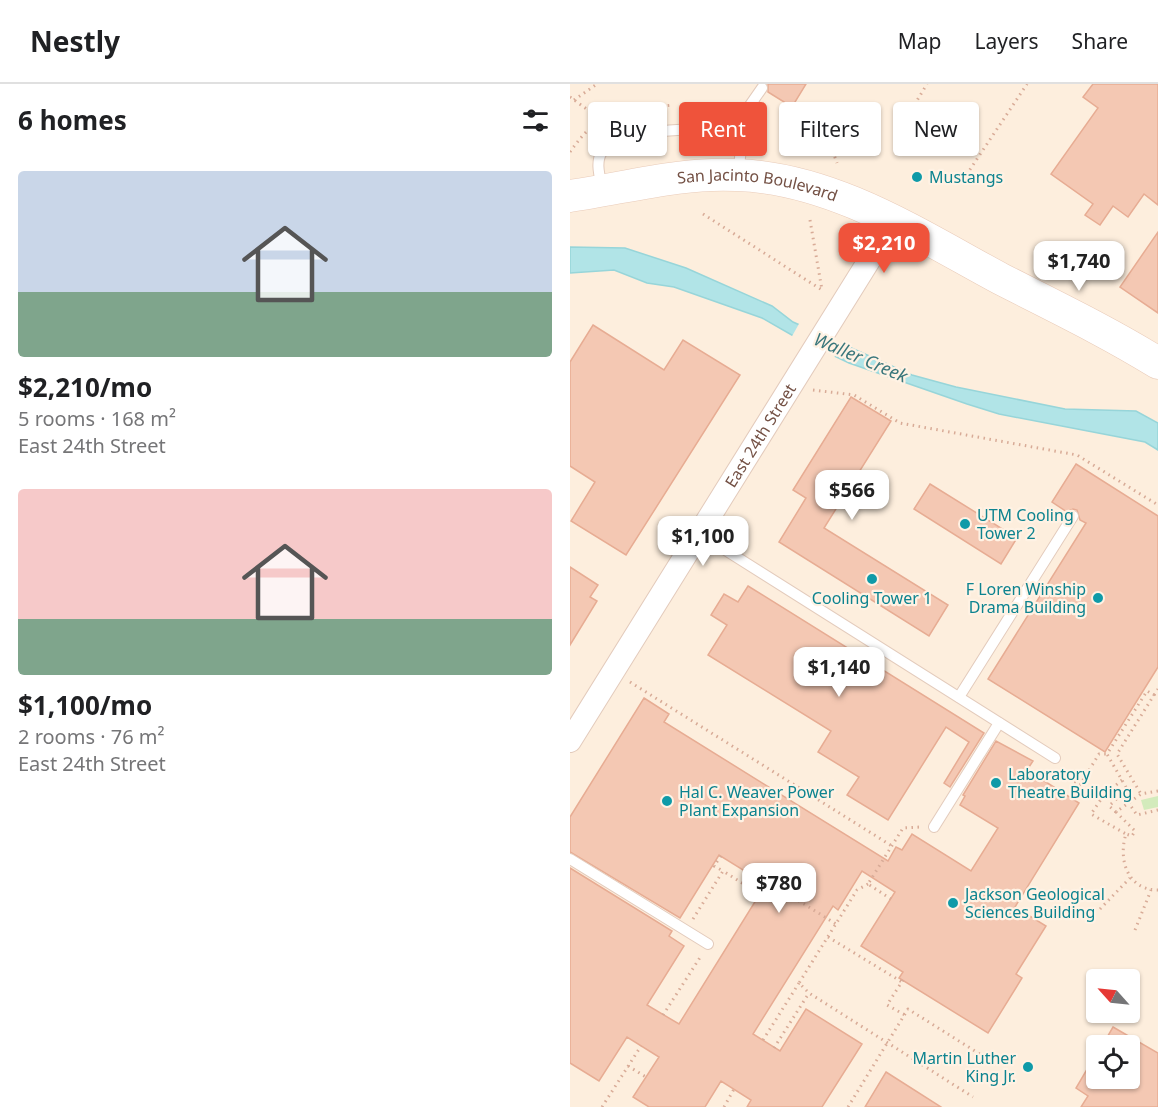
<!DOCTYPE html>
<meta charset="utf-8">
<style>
:root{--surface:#fff;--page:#f2f2f2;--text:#202124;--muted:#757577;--line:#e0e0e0;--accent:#ef533b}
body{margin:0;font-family:"Noto Sans",sans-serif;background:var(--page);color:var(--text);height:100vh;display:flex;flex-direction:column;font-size:22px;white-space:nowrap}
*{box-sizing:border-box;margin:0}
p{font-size:20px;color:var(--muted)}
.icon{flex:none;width:33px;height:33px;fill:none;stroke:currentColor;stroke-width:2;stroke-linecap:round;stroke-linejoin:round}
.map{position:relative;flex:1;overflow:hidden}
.details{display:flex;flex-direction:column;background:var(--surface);width:570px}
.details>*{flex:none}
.banner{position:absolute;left:18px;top:18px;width:480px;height:54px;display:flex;gap:12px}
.needle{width:39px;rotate:297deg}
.controls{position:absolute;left:516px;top:885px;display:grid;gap:12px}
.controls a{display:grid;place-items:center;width:54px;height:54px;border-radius:6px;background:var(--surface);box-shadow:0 2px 4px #0004;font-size:30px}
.price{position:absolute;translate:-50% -51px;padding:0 14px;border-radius:12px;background:#fff;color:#222;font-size:20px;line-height:39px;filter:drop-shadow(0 2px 3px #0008)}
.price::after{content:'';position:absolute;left:50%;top:36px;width:18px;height:14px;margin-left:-9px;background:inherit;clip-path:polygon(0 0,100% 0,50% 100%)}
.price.selected{background:var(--accent);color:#fff}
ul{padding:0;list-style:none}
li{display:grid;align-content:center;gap:12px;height:318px;padding:0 18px}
li span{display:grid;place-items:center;height:186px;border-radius:6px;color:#555}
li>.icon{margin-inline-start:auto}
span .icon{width:108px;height:108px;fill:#fffc;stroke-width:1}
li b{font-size:26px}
h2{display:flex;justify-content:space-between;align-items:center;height:72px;padding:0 18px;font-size:26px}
.pill{padding:0 21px;border-radius:6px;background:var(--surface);box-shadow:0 2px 4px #0004;font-size:21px;line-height:54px}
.pill.selected{background:var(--accent);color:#fff}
header{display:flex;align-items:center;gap:36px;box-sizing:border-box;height:84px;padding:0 30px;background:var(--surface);border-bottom:2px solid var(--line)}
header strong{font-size:28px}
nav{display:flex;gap:33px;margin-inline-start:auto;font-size:21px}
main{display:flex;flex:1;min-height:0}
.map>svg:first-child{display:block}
.green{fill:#d3ebbc}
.water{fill:#b1e4e7;stroke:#97d5d9;stroke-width:1.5}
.pier{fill:#fdeedd}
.building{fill:#f4c8b3;stroke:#e7ac93;stroke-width:1.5}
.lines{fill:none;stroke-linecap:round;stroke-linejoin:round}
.lane-casing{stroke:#e3cbbc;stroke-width:12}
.street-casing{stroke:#e3cbbc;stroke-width:24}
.secondary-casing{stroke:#e9cbb9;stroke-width:33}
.path{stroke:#d8ab97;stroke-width:3;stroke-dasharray:1.5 4.5;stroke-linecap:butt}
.lane{stroke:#fff;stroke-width:10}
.street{stroke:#fff;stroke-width:22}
.secondary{stroke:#fff;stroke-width:32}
.culture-dot{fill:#0f9aa8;stroke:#fff2e4;stroke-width:2}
.labels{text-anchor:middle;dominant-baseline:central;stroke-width:4.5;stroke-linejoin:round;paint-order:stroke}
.culture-label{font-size:16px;fill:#0d838f;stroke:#fff2e4;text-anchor:start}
.street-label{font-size:16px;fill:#745145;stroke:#fff2e4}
.water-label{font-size:18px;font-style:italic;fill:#39767b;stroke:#fff2e4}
</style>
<header>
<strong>Nestly</strong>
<nav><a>Map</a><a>Layers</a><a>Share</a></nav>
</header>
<main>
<section class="details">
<h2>6 homes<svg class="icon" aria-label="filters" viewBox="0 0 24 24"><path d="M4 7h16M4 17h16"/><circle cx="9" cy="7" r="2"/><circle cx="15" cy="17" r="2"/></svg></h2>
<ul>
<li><span style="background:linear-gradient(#c9d6e8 65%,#7fa58c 0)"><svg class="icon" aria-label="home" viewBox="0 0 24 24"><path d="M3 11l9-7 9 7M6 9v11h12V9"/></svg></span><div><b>$2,210/mo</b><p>5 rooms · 168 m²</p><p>East 24th Street</p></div></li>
<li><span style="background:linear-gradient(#f6c9c9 70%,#7fa58c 0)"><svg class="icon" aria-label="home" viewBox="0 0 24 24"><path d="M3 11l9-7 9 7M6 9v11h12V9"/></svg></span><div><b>$1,100/mo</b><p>2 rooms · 76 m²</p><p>East 24th Street</p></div></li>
</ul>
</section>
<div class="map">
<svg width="588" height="1023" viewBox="0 0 588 1023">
<rect width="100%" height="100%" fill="#fdeedd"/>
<path class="green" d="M588 712V723L574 726 571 716Z"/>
<path class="water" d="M0 163 55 164 116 184 202 222 223 238 342 291 386 303 495 325 566 327 588 339V366L575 358 429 330 397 320 279 279 227 254 192 234 104 203 77 199 44 186 0 189Z"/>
<path class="pier" d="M230 238 274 258 263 275 221 254Z"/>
<g class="building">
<path d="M198 0H236L222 23 198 8Z"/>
<path d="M523 0H588V121L574 110 558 133 543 122 530 141 515 131 523 120 481 90 528 24 513 13Z"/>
<path d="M588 148V229L550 203Z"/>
<path d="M23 241 94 286 113 256 170 291 56 471 1 437 25 398 0 382V278Z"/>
<path d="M281 313 321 337 254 444 378 521 359 552 209 458 236 414 223 406Z"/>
<path d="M506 380 588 432V583L535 668 418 595 516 439 510 436 507 426 503 425 497 428 482 418Z"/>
<path d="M360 400 447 454 431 480 344 425Z"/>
<path d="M0 483 28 501 20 513 27 517 0 561Z"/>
<path d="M178 502 414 649 380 703 374 699 399 658 376 643 318 736 277 711 289 693 248 668 261 647 138 571 157 541 141 531 154 510 168 518Z"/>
<path d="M74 614 99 630 94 638 318 777 326 763 332 766 342 750 401 787 428 744 390 721 395 712 393 711 426 657 463 677 457 686 509 719 445 823 476 842 446 890 452 894 418 949 329 894 333 888 291 862 325 808 292 787 268 826 263 822 183 950 210 967 236 925 292 960 252 1023H177L181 1016 151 997 135 1023H79L63 1013 89 973 57 953 29 997 0 979V784L102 847 99 852 114 862 77 921 109 940 196 800 149 771 110 834 0 768V733Z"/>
<path d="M543 943 588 969V1023H511L518 1012 506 1004 526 970V994H560V962H532Z"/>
<path d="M316 988 371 1023H295Z"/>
</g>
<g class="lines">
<defs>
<g id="lane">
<path d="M168 90 172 57 186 22"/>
<path d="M32 104C30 93 25 78 32 68 51 41 131 48 162 42L169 37 192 4"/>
<path d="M130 450 485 674"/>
<path d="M389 613 503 432"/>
<path d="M364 743 429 639"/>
<path d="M0 775 138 860"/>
</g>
<g id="street">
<path id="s1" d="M0 657 323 138"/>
</g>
<g id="secondary">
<path id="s2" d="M0 112C55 104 111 88 167 91 263 94 349 151 431 195 484 222 538 248 588 279"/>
</g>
</defs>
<use href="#lane" class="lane-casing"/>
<use href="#street" class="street-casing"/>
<use href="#secondary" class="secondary-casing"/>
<g class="path">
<path d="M0 13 29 34"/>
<path d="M4 16 27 0"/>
<path d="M223 22 263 68 267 79"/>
<path d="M0 68C32 22 51 28 102 21"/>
<path d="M335 69 328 48 357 0"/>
<path d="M378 95 399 87 457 0"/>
<path d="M133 130 252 206"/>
<path d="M240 136 252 206"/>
<path d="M243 306 284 311 330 339 507 371 588 421"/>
<path d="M60 598 322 762"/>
<path d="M584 611 588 605"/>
<path d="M490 687 510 701 529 670H537"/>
<path d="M552 696 534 711 521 730 556 750"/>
<path d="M588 707 571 710 546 728 565 747 562 752 556 750C548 775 557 806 588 806"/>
<path d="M558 718 567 731 588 726"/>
<path d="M546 728 539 722 557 705 537 670 577 607 584 611 547 670 571 710"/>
<path d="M151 772 144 782 153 787"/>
<path d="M298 800 287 806 229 899 239 909 403 1013"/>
<path d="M321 815 298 800 333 744 351 743"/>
<path d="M530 825 560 794"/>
<path d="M123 835 153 787 188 809 197 797 266 840"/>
<path d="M565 846 581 806"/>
<path d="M258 853 332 898"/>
<path d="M333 896 317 921 335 931"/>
<path d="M93 931 131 872"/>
<path d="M193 956 229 899"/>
<path d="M204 964 239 909"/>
<path d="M58 982 76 993"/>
<path d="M32 1023 71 962"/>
<path d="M154 1023 164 1005"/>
<path d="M278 1023 338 925 424 979"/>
</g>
<use href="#lane" class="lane"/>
<use href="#street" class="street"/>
<use href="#secondary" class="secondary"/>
</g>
<g class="culture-dot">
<circle cx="347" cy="93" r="6"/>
<circle cx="395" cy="440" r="6"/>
<circle cx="302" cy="495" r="6"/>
<circle cx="528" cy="514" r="6"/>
<circle cx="426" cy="699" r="6"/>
<circle cx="97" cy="717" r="6"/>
<circle cx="383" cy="819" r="6"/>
<circle cx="458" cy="983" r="6"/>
</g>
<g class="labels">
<g class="culture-label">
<text x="359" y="93">Mustangs</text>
<text x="407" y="431">UTM Cooling<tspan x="407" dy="18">Tower 2</tspan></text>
<text x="516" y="505" text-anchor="end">F Loren Winship<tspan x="516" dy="18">Drama Building</tspan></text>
<text x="302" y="514" text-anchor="middle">Cooling Tower 1</text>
<text x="438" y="690">Laboratory<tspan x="438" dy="18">Theatre Building</tspan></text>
<text x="109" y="708">Hal C. Weaver Power<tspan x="109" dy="18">Plant Expansion</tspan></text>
<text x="395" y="810">Jackson Geological<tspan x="395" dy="18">Sciences Building</tspan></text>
<text x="446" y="974" text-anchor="end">Martin Luther<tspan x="446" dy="18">King Jr.</tspan></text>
</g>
<g class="street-label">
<text stroke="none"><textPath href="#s2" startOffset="190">San Jacinto Boulevard</textPath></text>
<text stroke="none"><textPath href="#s1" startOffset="360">East 24th Street</textPath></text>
</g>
<g class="water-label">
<text transform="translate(291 273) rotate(23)">Waller Creek</text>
</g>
</g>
</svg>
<div class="controls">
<a><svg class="needle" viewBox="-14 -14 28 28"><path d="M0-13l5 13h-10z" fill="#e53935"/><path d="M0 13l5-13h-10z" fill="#757577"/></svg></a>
<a><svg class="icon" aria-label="locate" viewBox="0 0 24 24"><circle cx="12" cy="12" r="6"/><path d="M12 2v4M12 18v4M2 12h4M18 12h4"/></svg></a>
</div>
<b class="price selected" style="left:314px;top:190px">$2,210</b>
<b class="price" style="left:509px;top:208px">$1,740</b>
<b class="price" style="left:282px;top:437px">$566</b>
<b class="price" style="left:133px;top:483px">$1,100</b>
<b class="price" style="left:269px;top:614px">$1,140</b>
<b class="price" style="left:209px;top:830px">$780</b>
<div class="banner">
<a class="pill">Buy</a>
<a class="pill selected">Rent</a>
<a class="pill">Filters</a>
<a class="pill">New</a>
</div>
</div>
</main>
